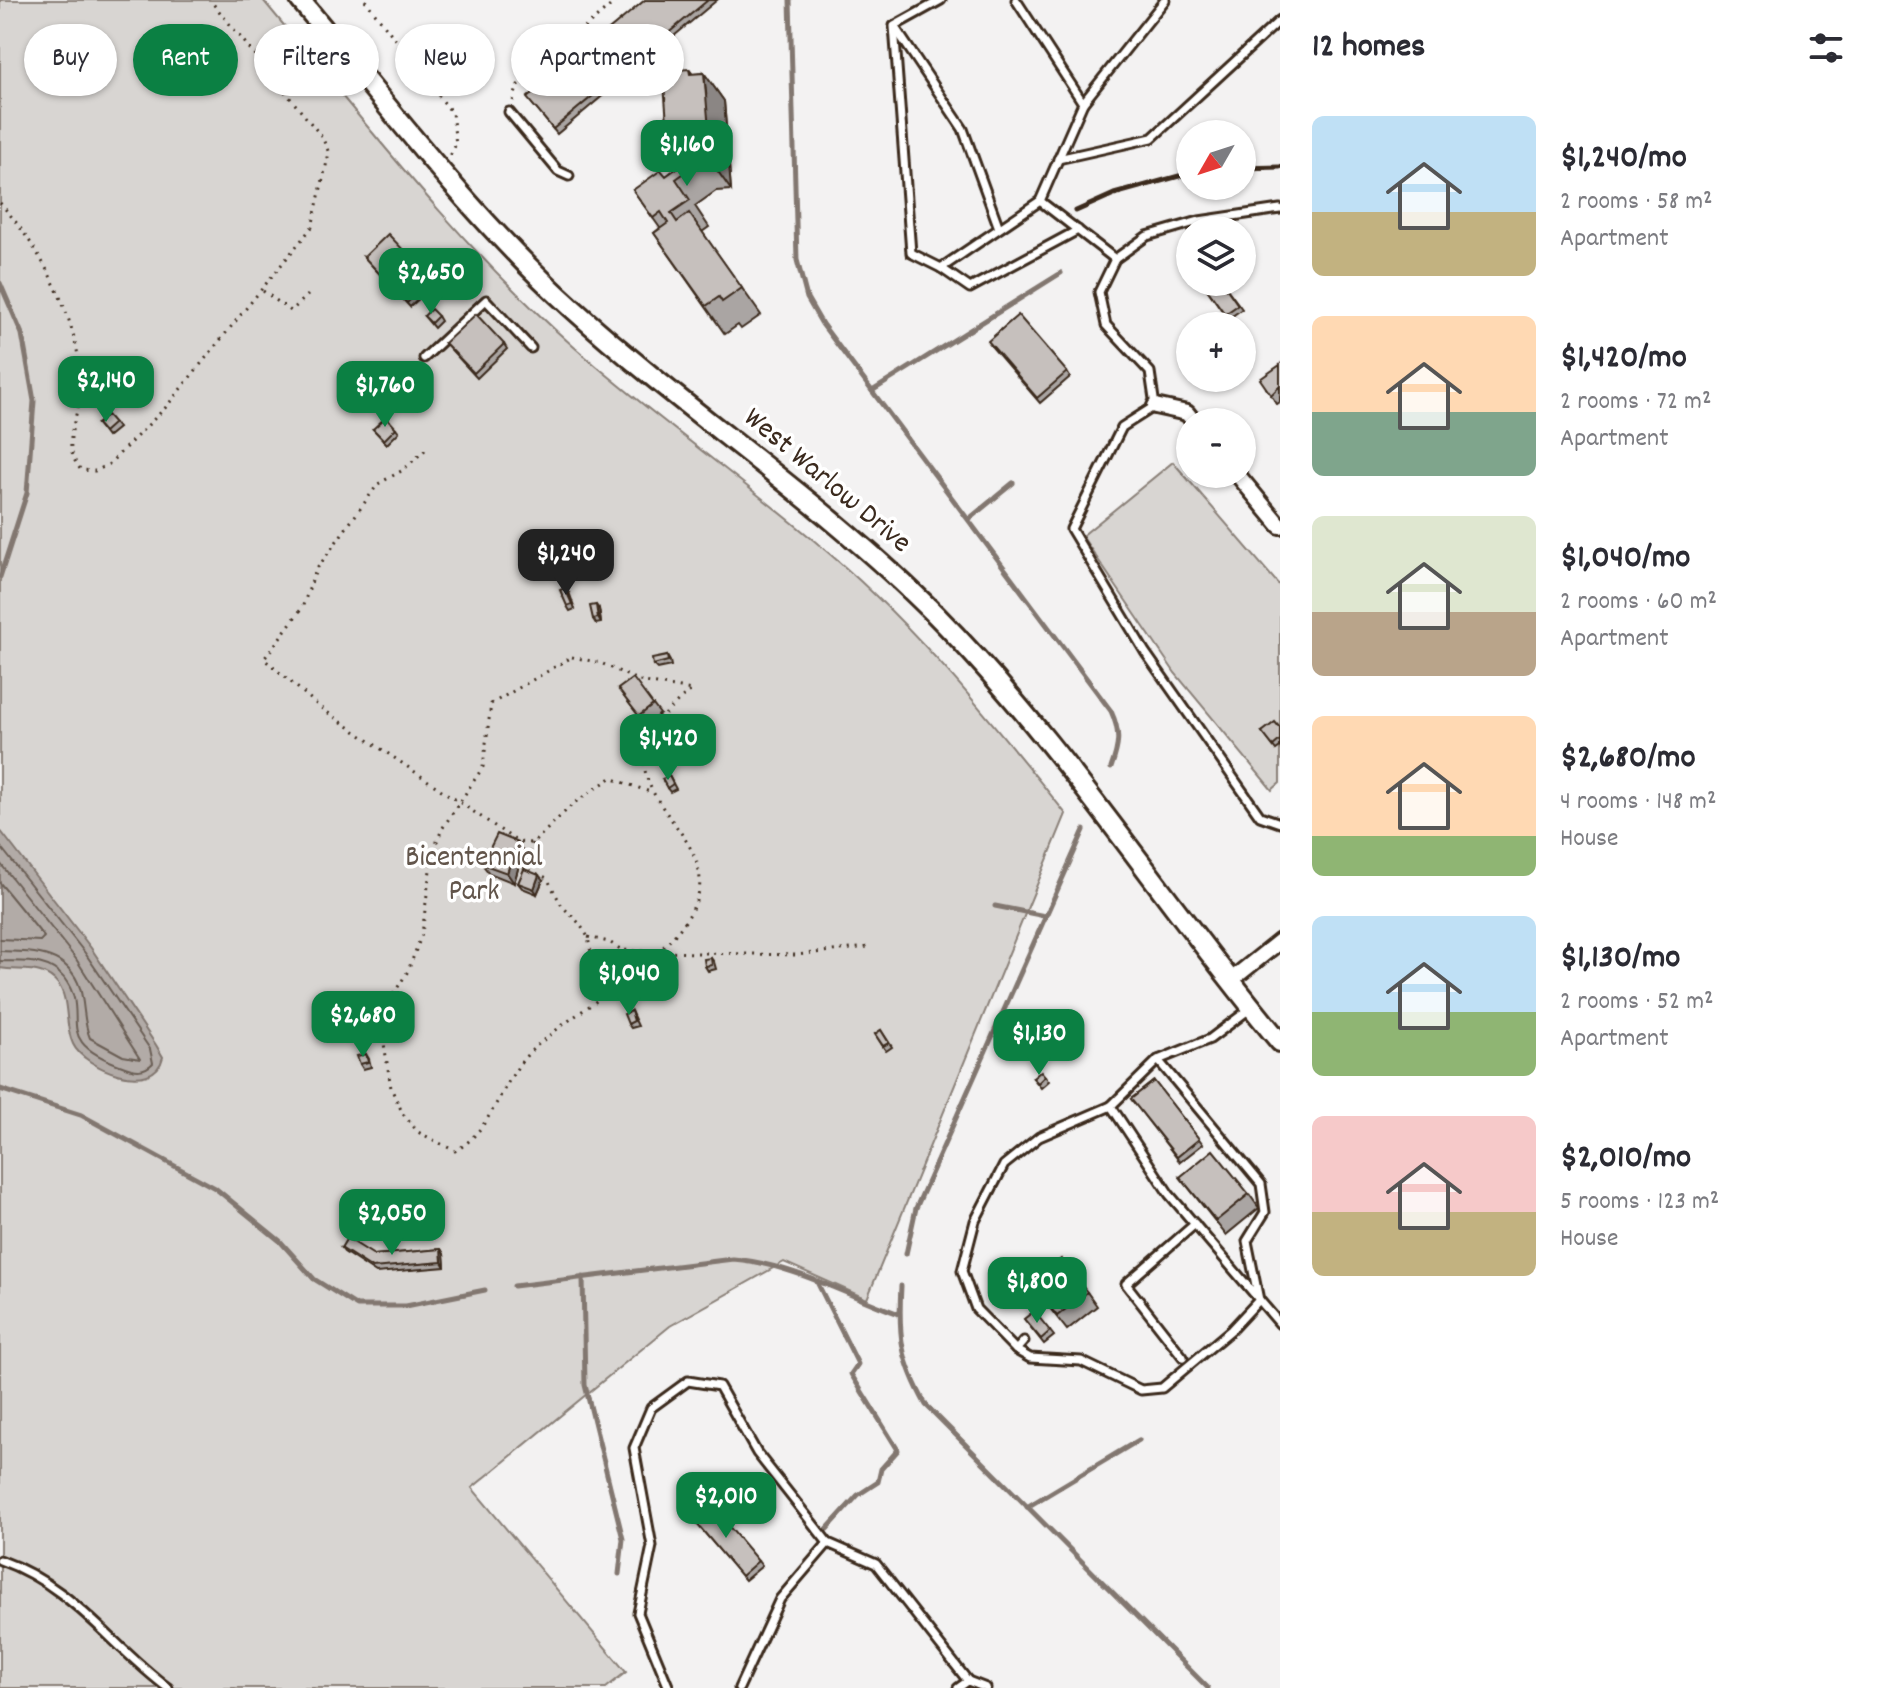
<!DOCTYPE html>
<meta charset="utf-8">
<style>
:root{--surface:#fff;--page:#f7f7f7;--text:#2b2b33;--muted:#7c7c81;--accent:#0b8043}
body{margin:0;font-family:Dekko,sans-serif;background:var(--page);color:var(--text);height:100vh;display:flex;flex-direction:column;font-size:30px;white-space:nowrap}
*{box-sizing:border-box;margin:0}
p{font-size:26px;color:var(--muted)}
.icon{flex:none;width:44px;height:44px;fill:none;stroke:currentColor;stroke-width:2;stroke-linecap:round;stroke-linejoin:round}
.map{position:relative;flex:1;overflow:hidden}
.side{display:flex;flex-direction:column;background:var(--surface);width:600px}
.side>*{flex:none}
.guide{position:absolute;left:24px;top:24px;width:760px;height:72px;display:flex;gap:16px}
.needle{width:52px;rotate:231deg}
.fabs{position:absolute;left:1176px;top:120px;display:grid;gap:16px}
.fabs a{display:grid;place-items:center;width:80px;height:80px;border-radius:50%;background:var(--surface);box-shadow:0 2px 6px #0004;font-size:40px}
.price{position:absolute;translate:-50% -68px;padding:0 18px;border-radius:16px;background:var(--accent);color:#fff;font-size:26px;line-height:52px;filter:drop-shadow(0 2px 4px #0008)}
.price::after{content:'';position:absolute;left:50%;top:48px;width:24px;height:18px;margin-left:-12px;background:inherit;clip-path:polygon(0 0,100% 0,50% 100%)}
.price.active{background:#222;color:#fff}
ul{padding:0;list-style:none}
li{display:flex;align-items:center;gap:24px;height:200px;padding:0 32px}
li span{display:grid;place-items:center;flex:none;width:224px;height:160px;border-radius:12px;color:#555}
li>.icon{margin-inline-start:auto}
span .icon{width:96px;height:96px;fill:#fffc;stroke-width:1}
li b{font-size:34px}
h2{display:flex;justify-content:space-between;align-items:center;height:96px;padding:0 32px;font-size:34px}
.tag{padding:0 28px;border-radius:36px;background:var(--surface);box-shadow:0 2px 6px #0004;font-size:28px;line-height:72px}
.tag.active{background:var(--accent);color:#fff}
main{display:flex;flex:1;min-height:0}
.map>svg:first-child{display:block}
.green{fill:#d8d5d2;stroke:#8a8078;stroke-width:2}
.water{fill:#b2aba7;stroke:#827770;stroke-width:2}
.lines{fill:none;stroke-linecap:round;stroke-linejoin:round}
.shore{stroke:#6b5e55;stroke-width:2}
.stream{stroke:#827770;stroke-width:5}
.service-casing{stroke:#3b2a1e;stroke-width:13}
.minor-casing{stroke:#3b2a1e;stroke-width:20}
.tertiary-casing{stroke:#3b2a1e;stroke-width:24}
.path{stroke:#3b2a1e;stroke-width:3;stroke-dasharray:2 6;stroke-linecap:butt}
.service{stroke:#fff;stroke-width:7}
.minor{stroke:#fff;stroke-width:14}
.tertiary{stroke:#fff;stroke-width:18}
.rail{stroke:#3b2a1e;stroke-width:5}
.wall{fill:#aaa5a3;stroke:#3b2a1e;stroke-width:2}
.shaded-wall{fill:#8b8684;stroke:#3b2a1e;stroke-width:2}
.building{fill:#c6c0bd;stroke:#3b2a1e;stroke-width:2}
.labels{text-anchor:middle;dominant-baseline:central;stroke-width:7;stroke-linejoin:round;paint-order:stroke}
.street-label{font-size:30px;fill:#3b2a1e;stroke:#fff}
.park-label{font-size:30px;fill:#62554b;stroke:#fff}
</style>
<main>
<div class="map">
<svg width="1280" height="1688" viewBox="0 0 1280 1688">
<rect width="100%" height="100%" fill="#f3f2f2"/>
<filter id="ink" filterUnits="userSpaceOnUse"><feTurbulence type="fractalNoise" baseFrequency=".0125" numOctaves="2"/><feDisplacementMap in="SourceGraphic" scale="16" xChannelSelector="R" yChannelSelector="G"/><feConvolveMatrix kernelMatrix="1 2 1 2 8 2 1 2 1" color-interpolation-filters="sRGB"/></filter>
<g filter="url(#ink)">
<g class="green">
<path d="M0 0H263C362 119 457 243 573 346 656 419 748 483 831 555 920 631 994 724 1066 814L867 1299 784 1262 670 1326 472 1488 626 1672 606 1688H0Z"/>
<path d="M1173 462 1280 586V783L1272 790 1175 673 1082 536Z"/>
</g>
<path class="water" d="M0 830 91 948 156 1045 163 1057C154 1097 84 1068 73 1044 64 1026 70 1000 58 984 44 965 20 972 0 968Z"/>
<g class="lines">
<g class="shore">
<path d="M0 846 85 953 150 1049 153 1063C144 1072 136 1071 125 1067 46 1040 94 1017 64 978 48 958 22 962 0 961"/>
<path d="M0 863 76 959 140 1059 123 1056 90 1038C83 1022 85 1005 80 988 68 951 32 952 0 951"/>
<path d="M0 883 44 937 40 941 0 939"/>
</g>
<g class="stream">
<path d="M790 0 797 260 807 298 822 324 1111 711C1121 733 1119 746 1111 768"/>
<path d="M0 283 22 334 34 401 27 493 0 577"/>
<path d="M872 391 1061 273"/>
<path d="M969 519 1013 483"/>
<path d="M995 906 1045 916"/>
<path d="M0 1089 81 1115 215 1188 280 1241 314 1279 357 1306H406L485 1290"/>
<path d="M906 1254 916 1208 1084 830"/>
<path d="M583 1277 585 1385 623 1539 619 1574"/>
<path d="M817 1282 858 1364 851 1374 898 1450 881 1469 878 1482 858 1495 827 1529"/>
<path d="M514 1286 733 1259C792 1264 844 1294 899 1314"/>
<path d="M901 1286C898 1337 901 1360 926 1405L1208 1688"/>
<path d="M1027 1507 1139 1440"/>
</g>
<defs>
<g id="service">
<path d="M941 0 894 26 911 253 941 268 970 288 1078 230"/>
<path d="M1016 0 1083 103"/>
<path d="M896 29 963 129 999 228"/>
<path d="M509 112 558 171 569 176"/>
<path d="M1058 159 1152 138 1280 20"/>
<path d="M1040 201 1115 259"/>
<path d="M1280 209 1199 221 1147 236 1115 259 1099 292 1106 325 1150 372 1155 406 1122 427 1071 529 1145 652 1260 816 1280 823"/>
<path d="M941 268 1040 201 1083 103 1165 0"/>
<path d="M424 358 486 300 531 348"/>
<path d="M1251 1008 1210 1039 1158 1060 1111 1106 1169 1194 1280 1324"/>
<path d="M1111 1106 1039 1137 1004 1165 975 1221 962 1271 976 1309 1016 1350 1030 1358 1081 1361 1141 1390 1162 1388 1231 1330 1259 1300 1247 1241 1265 1212 1261 1184 1158 1060"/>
<path d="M1016 1350 1024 1341"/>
<path d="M1183 1357 1126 1284 1195 1224"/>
<path d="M0 1560C73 1586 109 1644 168 1688"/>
<path d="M669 1688 638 1613 652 1546 634 1448 651 1408 688 1381 719 1386 757 1453 828 1543 876 1564 968 1681"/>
<path d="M739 1688 780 1599 828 1543"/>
<path d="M958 1688 968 1681 986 1688"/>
</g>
<g id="minor">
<path d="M1155 406 1187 413 1194 422"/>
<path d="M1237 474 1280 526"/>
<path d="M1230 981 1280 941"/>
</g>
<path id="tertiary" d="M300 0C387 104 471 217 572 308 690 415 824 502 936 615 1065 746 1163 902 1280 1042"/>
</defs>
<use href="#service" class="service-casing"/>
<use href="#minor" class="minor-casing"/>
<use href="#tertiary" class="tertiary-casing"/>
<g class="path">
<path d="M365 0 452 113 456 144 450 156"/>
<path d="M513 101 518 85 617 0"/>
<path d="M0 203C42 250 78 318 81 382 83 414 57 441 81 470L95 471 108 465 166 407 312 227 329 153 322 137 210 0"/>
<path d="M263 291 291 311 308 295"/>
<path d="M425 450 403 470 378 484 316 570 302 608 264 659 321 708 518 842 533 843 574 803 611 778 653 793"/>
<path d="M572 657 601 663 639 681 692 690C572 783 718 821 698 895 680 957 576 1008 531 1051 501 1081 492 1131 455 1151L418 1132 403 1114 391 1088 383 1037 385 1008 408 971 422 934 432 854 442 829 483 767 491 704Z"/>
<path d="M532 843 524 868 547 878 562 906 579 923 588 937 593 964 608 994"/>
<path d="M588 937 609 942 622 950 656 952 796 955 868 947"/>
</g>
<use href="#service" class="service"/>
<use href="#minor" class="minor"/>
<use href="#tertiary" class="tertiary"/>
<g class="rail">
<path d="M1242 168 1280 167"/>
<path d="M1076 211 1114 194 1190 173"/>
</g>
</g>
<g class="wall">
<path d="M645 0H717L557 134 531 102Z"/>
<path d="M704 73 724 101 731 190 716 191 695 206 709 227 702 232 761 315 741 329 738 325 725 334 654 233 660 228 633 190 666 176 675 169 670 162 693 74Z"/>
<path d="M364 257 431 279 435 284 410 307Z"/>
<path d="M1202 282H1222L1242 309 1228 319Z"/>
<path d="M424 316H438L441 321 434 328Z"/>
<path d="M445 343 504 344 507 349 477 378Z"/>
<path d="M991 346 1067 372 1070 377 1040 403Z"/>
<path d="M1280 365V402L1277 404 1266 388Z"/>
<path d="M114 423 118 428 107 437 97 424Z"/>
<path d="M396 428 399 432 387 444 373 429Z"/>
<path d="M569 592 575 609 570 611 567 606Z"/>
<path d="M599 609 601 623 596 624 593 619Z"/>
<path d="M667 656 670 661 671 666 657 669 653 665Z"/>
<path d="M625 698 653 705 660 714 646 725Z"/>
<path d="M1280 728V747L1276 750 1262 732Z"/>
<path d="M669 776 676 789 670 792 667 788Z"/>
<path d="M517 842 523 851 514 883 489 873 482 864Z"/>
<path d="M543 880 537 894 522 888 518 883Z"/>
<path d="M711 958 714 962 716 969 708 971 705 966Z"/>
<path d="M631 1011 638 1026 631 1028 628 1024Z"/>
<path d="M881 1030 892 1047 886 1051 875 1034Z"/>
<path d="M366 1054 369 1059 371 1067 363 1069 360 1064Z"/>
<path d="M1045 1076 1049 1081 1041 1088 1033 1078Z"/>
<path d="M1154 1081 1203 1144 1180 1162 1131 1099Z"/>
<path d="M1180 1177 1249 1194 1259 1208 1226 1235Z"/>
<path d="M341 1248 374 1255 441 1249 444 1254 445 1267 376 1273 344 1252Z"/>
<path d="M1031 1284 1087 1292 1097 1306 1067 1330Z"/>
<path d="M1024 1319 1050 1331 1054 1336 1044 1344Z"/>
<path d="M697 1524 758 1561 762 1566 745 1580Z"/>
</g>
<g class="shaded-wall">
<path d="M689 69 706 92 704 73 724 101 731 190 712 163 690 74Z"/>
<path d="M596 605 599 609 601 623 598 618Z"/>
<path d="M517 842 523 851 514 883 507 873Z"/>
<path d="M539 875 543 880 537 894 534 889Z"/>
<path d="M441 1249 444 1254 445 1267 442 1262Z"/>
</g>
<g class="building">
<path d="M645 0H708L553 129 527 98Z"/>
<path d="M689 69 690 74 704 73 712 163 697 164 676 179 690 200 671 213 677 222 689 213 742 288 722 302 719 297 706 306 654 233 668 223 661 212 653 218 633 190 661 170 666 176 687 161 670 162 663 71Z"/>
<path d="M388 234 431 279 407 303 364 257Z"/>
<path d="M1202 282H1222L1238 305 1225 314Z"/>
<path d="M431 309 438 316 431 323 424 316Z"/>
<path d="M476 314 504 344 474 373 445 343Z"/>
<path d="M1018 315 1067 372 1037 398 988 341Z"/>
<path d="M1280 365V386L1271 395 1260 379Z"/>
<path d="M107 415 114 423 104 432 97 424Z"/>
<path d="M386 417 396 428 384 440 373 429Z"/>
<path d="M565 588 572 604 567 606 560 590Z"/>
<path d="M596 605 598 618 593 619 590 606Z"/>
<path d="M667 656 668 661 653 665 652 659Z"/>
<path d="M633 678 653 705 639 716 618 689Z"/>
<path d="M1275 722 1280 728V740L1273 746 1262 732Z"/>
<path d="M669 776 673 784 667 788 662 779Z"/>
<path d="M497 834 517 842 507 873 482 864Z"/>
<path d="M524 869 539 875 534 889 518 883Z"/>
<path d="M711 958 712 965 705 966 704 959Z"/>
<path d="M631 1011 634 1021 628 1024 624 1014Z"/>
<path d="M881 1030 889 1043 883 1046 875 1034Z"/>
<path d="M366 1054 368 1062 360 1064 357 1056Z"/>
<path d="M1041 1071 1045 1076 1038 1083 1033 1078Z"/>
<path d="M1154 1081 1199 1139 1177 1157 1131 1099Z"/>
<path d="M1213 1150 1249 1194 1216 1221 1180 1177Z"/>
<path d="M347 1238 374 1255 441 1249 442 1262 372 1268 341 1248Z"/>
<path d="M1061 1259 1087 1292 1057 1316 1031 1284Z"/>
<path d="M1034 1311 1050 1331 1041 1339 1024 1319Z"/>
<path d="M711 1505 758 1561 741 1576 693 1519Z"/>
</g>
</g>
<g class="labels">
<g class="street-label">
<text transform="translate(826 482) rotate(40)">West Warlow Drive</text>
</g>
<g class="park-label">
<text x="474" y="859">Bicentennial<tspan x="474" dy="34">Park</tspan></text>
</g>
</g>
</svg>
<div class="fabs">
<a><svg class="needle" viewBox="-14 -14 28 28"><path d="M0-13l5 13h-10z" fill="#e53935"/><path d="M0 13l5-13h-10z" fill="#7c7c81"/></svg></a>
<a><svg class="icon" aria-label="layers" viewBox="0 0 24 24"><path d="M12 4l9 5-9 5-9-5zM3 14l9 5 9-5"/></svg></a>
<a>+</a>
<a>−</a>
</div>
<b class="price" style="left:687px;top:188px">$1,160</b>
<b class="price" style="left:431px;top:316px">$2,650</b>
<b class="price" style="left:106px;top:424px">$2,140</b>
<b class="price" style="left:385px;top:429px">$1,760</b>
<b class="price active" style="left:566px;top:597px">$1,240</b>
<b class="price" style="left:668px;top:782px">$1,420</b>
<b class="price" style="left:629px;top:1017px">$1,040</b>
<b class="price" style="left:363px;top:1059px">$2,680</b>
<b class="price" style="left:1039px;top:1077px">$1,130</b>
<b class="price" style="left:392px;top:1257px">$2,050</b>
<b class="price" style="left:1037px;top:1325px">$1,800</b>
<b class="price" style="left:726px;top:1540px">$2,010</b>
<div class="guide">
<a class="tag">Buy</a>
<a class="tag active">Rent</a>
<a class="tag">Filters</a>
<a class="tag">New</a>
<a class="tag">Apartment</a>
</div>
</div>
<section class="side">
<h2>12 homes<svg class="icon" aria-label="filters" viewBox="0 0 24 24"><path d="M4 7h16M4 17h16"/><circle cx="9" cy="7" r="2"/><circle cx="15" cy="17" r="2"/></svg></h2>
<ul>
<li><span style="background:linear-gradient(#bfe0f5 60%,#c2b280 0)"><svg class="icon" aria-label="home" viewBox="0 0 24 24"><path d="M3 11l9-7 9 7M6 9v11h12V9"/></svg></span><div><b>$1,240/mo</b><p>2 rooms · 58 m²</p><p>Apartment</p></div></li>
<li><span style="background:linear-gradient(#ffd9b3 60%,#7fa58c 0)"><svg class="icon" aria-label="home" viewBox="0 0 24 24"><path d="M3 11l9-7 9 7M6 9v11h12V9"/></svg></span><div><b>$1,420/mo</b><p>2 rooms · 72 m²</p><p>Apartment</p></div></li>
<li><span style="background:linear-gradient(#dfe7d0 60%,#b9a48a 0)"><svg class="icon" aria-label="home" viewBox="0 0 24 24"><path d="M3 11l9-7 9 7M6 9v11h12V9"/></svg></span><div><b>$1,040/mo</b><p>2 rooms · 60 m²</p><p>Apartment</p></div></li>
<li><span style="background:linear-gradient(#ffd9b3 75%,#8fb573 0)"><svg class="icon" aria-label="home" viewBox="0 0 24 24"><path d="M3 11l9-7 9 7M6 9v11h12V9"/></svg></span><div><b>$2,680/mo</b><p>4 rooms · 148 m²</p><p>House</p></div></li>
<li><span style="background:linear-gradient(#bfe0f5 60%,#8fb573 0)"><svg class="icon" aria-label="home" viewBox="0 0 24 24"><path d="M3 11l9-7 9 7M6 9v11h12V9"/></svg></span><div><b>$1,130/mo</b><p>2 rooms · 52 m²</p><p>Apartment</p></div></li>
<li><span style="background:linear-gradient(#f6c9c9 60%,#c2b280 0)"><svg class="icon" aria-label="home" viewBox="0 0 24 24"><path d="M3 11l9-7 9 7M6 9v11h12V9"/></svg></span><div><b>$2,010/mo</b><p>5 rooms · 123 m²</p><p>House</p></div></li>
</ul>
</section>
</main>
